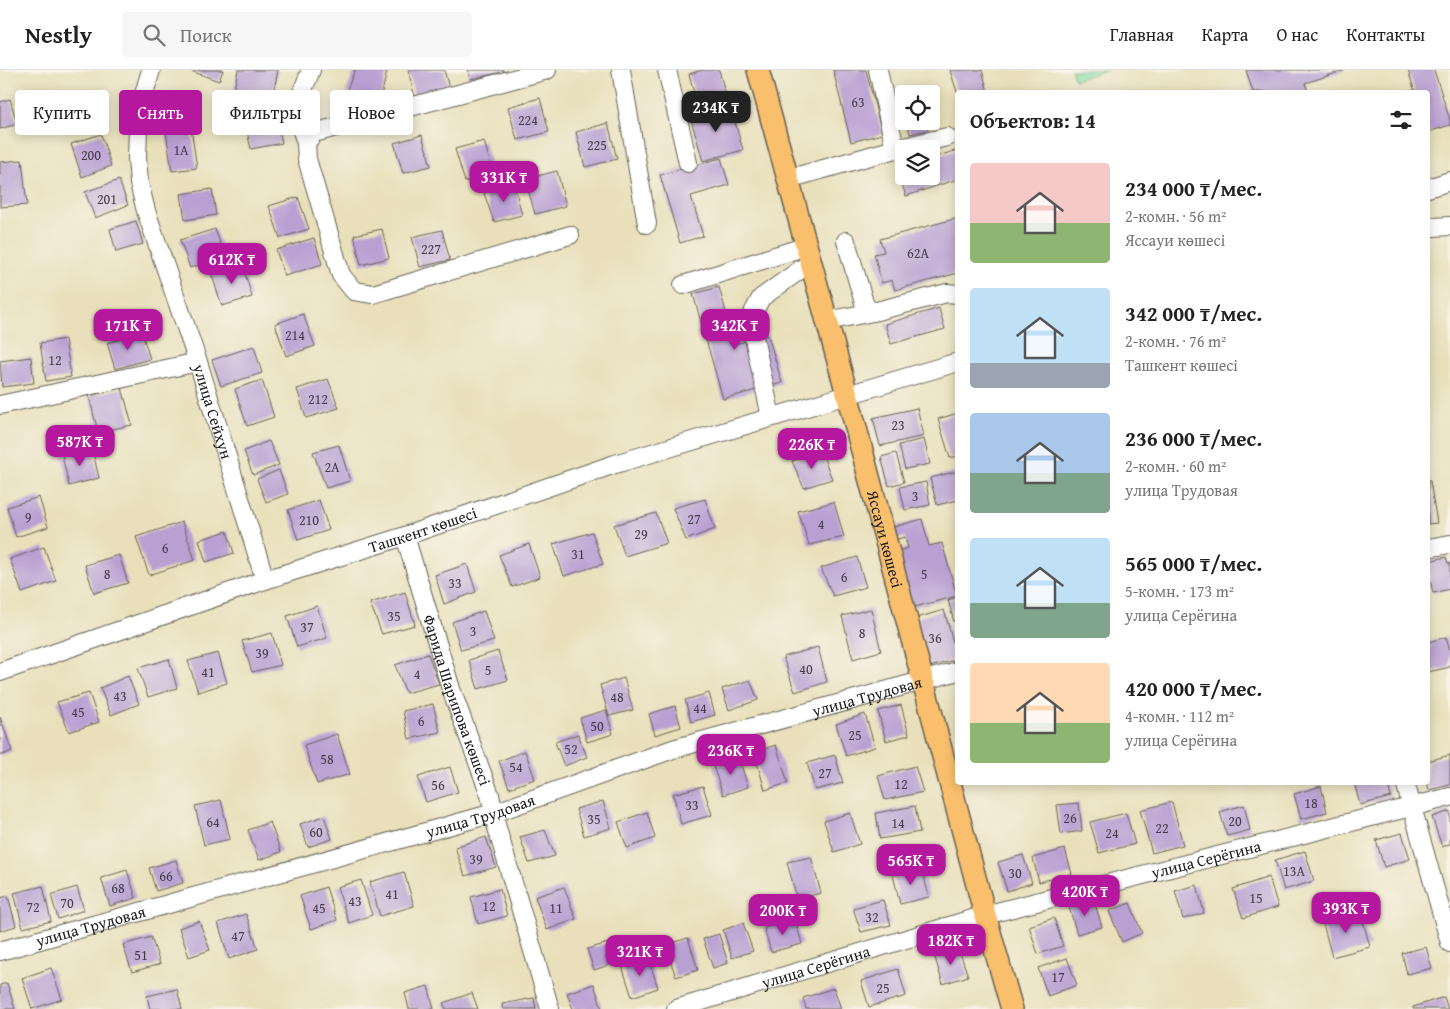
<!DOCTYPE html>
<html lang="ru">
<meta charset="utf-8">
<style>
:root{--surface:#fff;--page:#f6f6f6;--text:#222;--muted:#767676;--line:#e0e0e0;--accent:#b5179e}
body{margin:0;font-family:"Gentium Book Plus",serif;background:var(--page);color:var(--text);height:100vh;display:flex;flex-direction:column;font-size:19px;white-space:nowrap}
*{box-sizing:border-box;margin:0}
p{font-size:16px;color:var(--muted)}
.icon{flex:none;width:28px;height:28px;fill:none;stroke:currentColor;stroke-width:2;stroke-linecap:round;stroke-linejoin:round}
.map{position:relative;flex:1;overflow:hidden}
.details{position:absolute;left:955px;top:20px;width:475px;height:695px;display:flex;flex-direction:column;background:var(--surface);border-radius:5px;box-shadow:0 2px 12px #0003}
.details>*{flex:none}
.guide{position:absolute;left:15px;top:20px;width:475px;height:45px;display:flex;gap:10px}
.controls{position:absolute;left:895px;top:15px;display:grid;gap:10px}
.controls a{display:grid;place-items:center;width:45px;height:45px;border-radius:5px;background:var(--surface);box-shadow:0 2px 12px #0003;font-size:25px}
.price{position:absolute;translate:-50% -42px;padding:0 11px;border-radius:10px;background:var(--accent);color:#fff;font-size:16px;line-height:32px;filter:drop-shadow(0 1px 2px #0008)}
.price::after{content:'';position:absolute;left:50%;top:30px;width:15px;height:11px;margin-left:-8px;background:inherit;clip-path:polygon(0 0,100% 0,50% 100%)}
.price.selected{background:#222;color:#fff}
ul{padding:0;list-style:none}
li{display:flex;align-items:center;gap:15px;height:125px;padding:0 15px}
li span{display:grid;place-items:center;flex:none;width:140px;height:100px;border-radius:5px;color:#555}
li>.icon{margin-inline-start:auto}
span .icon{width:60px;height:60px;fill:#fffc;stroke-width:1}
li b{font-size:21px}
h2{display:flex;justify-content:space-between;align-items:center;height:60px;padding:0 15px;font-size:21px}
.pill{padding:0 18px;border-radius:5px;background:var(--surface);box-shadow:0 2px 12px #0003;font-size:18px;line-height:45px}
.pill.selected{background:var(--accent);color:#fff}
header{display:flex;align-items:center;gap:30px;box-sizing:border-box;height:70px;padding:0 25px;background:var(--surface);border-bottom:1px solid var(--line)}
header strong{font-size:24px}
nav{display:flex;gap:28px;margin-inline-start:auto;font-size:18px}
.search{width:350px;height:45px;background:var(--page);display:flex;align-items:center;gap:12px;box-sizing:border-box;padding:0 18px;border-radius:5px;color:var(--muted);font-size:19px}
.map>svg:first-child{display:block}
.green{fill:#84dea4;stroke:#507d60}
.building{fill:#b9a0d3}
.lines{fill:none;stroke-linecap:round;stroke-linejoin:round}
.minor-casing{stroke:#646154;stroke-width:20}
.major-casing{stroke:#646154;stroke-width:24}
.minor{stroke:#fff;stroke-width:18}
.major{stroke:#f9bf6d;stroke-width:21}
.labels{text-anchor:middle;dominant-baseline:central;stroke-width:5;stroke-linejoin:round;paint-order:stroke}
.number-label{font-size:14px;fill:#433d4a}
.street-label{font-size:16px;fill:#1c1c1c;stroke:#f7f3e8}
</style>
<header>
<strong>Nestly</strong>
<div class="search"><svg class="icon" aria-label="search" viewBox="0 0 24 24"><circle cx="10" cy="10" r="6"/><path d="M15 15l6 6"/></svg>Поиск</div>
<nav><a>Главная</a><a>Карта</a><a>О нас</a><a>Контакты</a></nav>
</header>
<div class="map">
<svg width="1450" height="939" viewBox="0 0 1450 939">
<rect width="100%" height="100%" fill="#f7f3e8"/>
<filter id="ink" filterUnits="userSpaceOnUse"><feTurbulence type="fractalNoise" baseFrequency=".02" numOctaves="2"/><feDisplacementMap in="SourceGraphic" scale="10" xChannelSelector="R" yChannelSelector="G"/><feConvolveMatrix kernelMatrix="1 2 1 2 8 2 1 2 1" color-interpolation-filters="sRGB"/></filter>
<filter id="wash" filterUnits="userSpaceOnUse"><feTurbulence type="fractalNoise" baseFrequency=".0096" numOctaves="4" result="noise"/><feDisplacementMap in="SourceGraphic" scale="20" xChannelSelector="R" yChannelSelector="G"/><feGaussianBlur stdDeviation="1.12" result="paint"/><feColorMatrix in="noise" values="0 0 0 0 0 0 0 0 0 0 0 0 0 0 0 0 0 1.4 0 .05"/><feComposite in="paint" operator="in"/></filter>
<g filter="url(#wash)">
<rect width="100%" height="100%" fill="#e9e0bb"/>
<path class="green" d="M1071 0H1107L1075 10Z"/>
<g id="blocks">
<g class="building">
<path d="M188 0H223L219 11Z"/>
<path d="M238 0H278L273 25 234 19Z"/>
<path d="M355 0H381L387 2 379 33 346 22Z"/>
<path d="M408 0H444L449 18 415 28Z"/>
<path d="M468 0H503L504 2 470 9Z"/>
<path d="M702 0H719L727 30 698 38 689 4Z"/>
<path d="M833 0H866L882 64 851 72Z"/>
<path d="M950 0H982L988 22H957Z"/>
<path d="M1246 0H1346L1305 13 1308 22H1253Z"/>
<path d="M1408 0H1434L1450 50V55L1428 62V22H1415Z"/>
<path d="M540 28 549 62 517 70 508 37Z"/>
<path d="M10 29 17 54 0 59V32Z"/>
<path d="M730 35 743 80 703 91 690 46Z"/>
<path d="M275 42 282 73 251 79 244 48Z"/>
<path d="M907 51H926L928 60 910 64Z"/>
<path d="M608 53 617 89 585 97 576 62Z"/>
<path d="M191 58 197 98 172 101 166 62Z"/>
<path d="M101 64 111 96 82 107 71 74Z"/>
<path d="M422 65 431 96 403 103 394 73Z"/>
<path d="M484 71 494 106 465 112 455 79Z"/>
<path d="M958 80V109L906 126 897 100 904 97V106H931V88Z"/>
<path d="M721 88 729 115 691 126 703 166 680 173 660 105Z"/>
<path d="M22 90 27 135 0 137V92Z"/>
<path d="M557 101 566 136 535 144 525 109Z"/>
<path d="M119 110 128 135 95 148 85 122Z"/>
<path d="M514 114 522 145 494 152 484 123Z"/>
<path d="M212 119 216 145 185 150 181 124Z"/>
<path d="M298 127 309 159 280 168 269 136Z"/>
<path d="M958 148V203L895 220 892 210 882 213 874 184 884 182 880 169Z"/>
<path d="M136 151 143 174 116 182 110 159Z"/>
<path d="M215 159 225 187 190 198 180 170Z"/>
<path d="M382 159 389 188 361 195 354 165Z"/>
<path d="M442 160 450 190 420 197 412 167Z"/>
<path d="M314 168 322 194 285 206 276 180Z"/>
<path d="M242 193 252 227 222 236 211 203Z"/>
<path d="M719 217 735 274 768 265 782 313 723 329 693 224Z"/>
<path d="M939 238 945 259 891 274 885 254Z"/>
<path d="M303 244 315 276 286 286 275 254Z"/>
<path d="M142 263 150 289 115 299 107 273Z"/>
<path d="M65 269 71 307 46 311 40 273Z"/>
<path d="M254 276 262 303 221 316 212 290Z"/>
<path d="M31 287 34 313 2 317 0 291Z"/>
<path d="M328 309 339 338 306 348 297 319Z"/>
<path d="M262 310 274 347 247 356 235 319Z"/>
<path d="M122 318 132 355 98 362 89 326Z"/>
<path d="M917 338 924 366 880 376 873 348Z"/>
<path d="M958 343V386L950 388 938 349Z"/>
<path d="M924 369 930 394 905 399 899 375Z"/>
<path d="M269 371 279 395 253 405 244 381Z"/>
<path d="M339 375 350 411 326 418 313 382Z"/>
<path d="M92 378 99 408 69 416 62 385Z"/>
<path d="M821 381 832 409 804 418 792 391Z"/>
<path d="M896 383 904 412 889 416 881 387Z"/>
<path d="M279 400 288 424 266 432 257 409Z"/>
<path d="M958 401V430L937 435 930 408Z"/>
<path d="M1428 411H1430L1437 453 1428 454Z"/>
<path d="M926 412 930 435 905 440 900 417Z"/>
<path d="M39 427 48 457 16 467 7 437Z"/>
<path d="M705 429 715 459 686 470 673 438Z"/>
<path d="M319 430 329 460 298 470 288 440Z"/>
<path d="M834 432 844 467 809 475 798 441Z"/>
<path d="M656 443 667 473 625 486 614 455Z"/>
<path d="M922 449 929 476 942 473 957 526 907 539 891 483 908 478 905 467 890 471 886 459Z"/>
<path d="M182 452 195 490 149 505 136 467Z"/>
<path d="M227 461 234 483 206 492 199 470Z"/>
<path d="M592 462 603 494 564 506 553 474Z"/>
<path d="M529 474 540 507 512 517 499 485Z"/>
<path d="M44 477 56 511 22 523 10 489Z"/>
<path d="M119 485 128 513 94 523 85 495Z"/>
<path d="M857 487 866 517 833 526 821 498Z"/>
<path d="M1446 487 1448 493H1450V519L1433 523 1428 500V491Z"/>
<path d="M467 494 476 522 444 534 435 505Z"/>
<path d="M405 522 415 555 382 564 370 533Z"/>
<path d="M958 527V551L954 552 948 530Z"/>
<path d="M317 536 327 568 297 577 287 546Z"/>
<path d="M871 539 881 581 853 589 842 546Z"/>
<path d="M944 540 958 589 926 598 913 549Z"/>
<path d="M484 541 494 571 461 580 452 552Z"/>
<path d="M272 563 281 595 252 602 242 571Z"/>
<path d="M1446 567 1450 580V597L1428 602V572Z"/>
<path d="M818 577 827 612 795 622 783 587Z"/>
<path d="M498 581 508 610 478 619 469 590Z"/>
<path d="M218 583 227 613 198 622 188 591Z"/>
<path d="M428 584 439 614 406 623 395 595Z"/>
<path d="M169 589 177 618 148 627 138 598Z"/>
<path d="M128 606 139 634 111 645 100 618Z"/>
<path d="M624 608 633 640 609 646 600 615Z"/>
<path d="M750 610 758 630 729 640 722 619Z"/>
<path d="M89 623 99 652 69 662 57 632Z"/>
<path d="M709 623 715 645 691 652 685 630Z"/>
<path d="M433 634 440 662 409 669 403 641Z"/>
<path d="M901 635 909 665 886 671 878 641Z"/>
<path d="M675 636 681 657 655 665 649 644Z"/>
<path d="M606 640 613 664 587 672 580 648Z"/>
<path d="M865 644 875 677 846 686 836 654Z"/>
<path d="M0 647 12 681 0 686Z"/>
<path d="M337 664 350 704 317 714 304 675Z"/>
<path d="M578 664 587 687 564 696 555 672Z"/>
<path d="M776 675 788 713 765 720 754 682Z"/>
<path d="M525 681 535 709 509 718 499 691Z"/>
<path d="M835 685 843 713 815 720 807 693Z"/>
<path d="M1450 685V715L1429 720 1427 712 1428 691Z"/>
<path d="M739 688 748 717 723 725 713 696Z"/>
<path d="M915 696 923 722 885 730 878 706Z"/>
<path d="M450 697 458 722 426 732 418 707Z"/>
<path d="M1354 712H1387L1391 727 1360 735Z"/>
<path d="M703 716 712 745 681 754 673 724Z"/>
<path d="M1321 716 1327 742 1301 749 1294 724Z"/>
<path d="M221 730 230 769 204 775 195 736Z"/>
<path d="M603 731 611 758 584 766 576 739Z"/>
<path d="M1172 732 1183 775 1152 783 1140 740Z"/>
<path d="M1079 733 1082 761 1061 764 1057 735Z"/>
<path d="M1244 735 1250 760 1227 766 1220 742Z"/>
<path d="M915 736 920 762 880 769 876 743Z"/>
<path d="M1450 741V774L1442 777 1432 747Z"/>
<path d="M647 742 655 768 627 778 618 752Z"/>
<path d="M850 743 860 774 834 782 824 751Z"/>
<path d="M1126 743 1135 774 1099 783 1090 752Z"/>
<path d="M324 746 332 769 308 777 300 754Z"/>
<path d="M270 752 281 782 259 790 248 760Z"/>
<path d="M545 760 555 786 529 793 520 767Z"/>
<path d="M1402 763 1410 789 1384 797 1376 770Z"/>
<path d="M486 767 496 797 465 806 455 777Z"/>
<path d="M1065 779 1072 804 1039 812 1033 788Z"/>
<path d="M1305 781 1314 811 1284 820 1275 790Z"/>
<path d="M1023 785 1032 813 1007 821 998 792Z"/>
<path d="M811 787 821 823 797 829 787 792Z"/>
<path d="M176 790 183 813 156 821 149 798Z"/>
<path d="M922 798 929 827 900 834 893 805Z"/>
<path d="M127 800 136 828 110 836 101 808Z"/>
<path d="M404 802 414 836 380 846 370 812Z"/>
<path d="M1269 807 1278 837 1243 848 1233 819Z"/>
<path d="M361 810 372 845 349 853 337 817Z"/>
<path d="M1197 815 1204 843 1183 849 1175 821Z"/>
<path d="M43 816 51 851 23 858 14 823Z"/>
<path d="M77 817 84 840 58 849 51 825Z"/>
<path d="M326 817 337 850 311 859 300 826Z"/>
<path d="M564 817 576 849 547 860 535 827Z"/>
<path d="M500 819 507 846 478 854 471 827Z"/>
<path d="M8 826 16 856 0 861V828Z"/>
<path d="M883 830 891 855 861 862 853 838Z"/>
<path d="M1094 830 1102 857 1077 864 1069 837Z"/>
<path d="M1130 833 1142 863 1122 872 1109 841Z"/>
<path d="M1360 840 1370 877 1332 887 1322 850Z"/>
<path d="M246 844 258 879 229 889 218 853Z"/>
<path d="M1054 848 1063 876 1038 884 1029 856Z"/>
<path d="M795 849 802 874 771 882 764 858Z"/>
<path d="M199 851 210 880 189 887 179 858Z"/>
<path d="M743 853 753 881 732 888 723 860Z"/>
<path d="M719 864 728 893 713 898 703 869Z"/>
<path d="M151 867 160 894 132 902 123 875Z"/>
<path d="M688 868 698 900 676 907 665 875Z"/>
<path d="M612 872 618 892 594 900 587 879Z"/>
<path d="M958 877 968 906 943 914 934 885Z"/>
<path d="M1426 877 1432 898 1407 904 1402 883Z"/>
<path d="M648 888 658 918 632 927 622 896Z"/>
<path d="M1067 888 1077 915 1048 926 1038 898Z"/>
<path d="M51 898 62 929 32 939 22 908Z"/>
<path d="M898 899 906 926 869 937 861 911Z"/>
<path d="M7 913 15 939H0V915Z"/>
<path d="M594 914 602 939H573L567 923Z"/>
<path d="M428 916 434 939H409L405 923Z"/>
<path d="M834 918 841 939H806L803 928Z"/>
<path d="M177 919 182 939H150L147 926Z"/>
<path d="M472 923 478 939H446L443 933Z"/>
<path d="M1444 927 1448 939H1413V937Z"/>
<path d="M534 928 536 939H503L502 934Z"/>
</g>
</g>
</g>
<g filter="url(#ink)">
<use href="#blocks" fill-opacity="0" stroke="#646154" stroke-width="1"/>
<g class="lines">
<defs>
<g id="minor">
<path id="s1" d="M151 0 141 34 138 59 137 88 139 113 146 141 198 292 265 510"/>
<path d="M547 0 314 63 306 73 307 89 341 205 354 221 373 224 570 165"/>
<path d="M621 0 647 154"/>
<path d="M667 0 688 93"/>
<path d="M878 0 895 79"/>
<path d="M306 73 298 49V32L311 0"/>
<path d="M788 109 895 79 947 67"/>
<path d="M1428 118 1450 111"/>
<path d="M1428 155 1433 157 1450 156"/>
<path d="M846 171 865 236 873 242 947 223 958 224"/>
<path d="M683 215 807 176"/>
<path d="M827 251 873 242"/>
<path d="M0 335 198 292"/>
<path d="M771 347 754 268 753 243 761 228 811 192"/>
<path id="s2" d="M405 466 451 619 490 725 497 758 550 939"/>
<path d="M1428 478 1450 474"/>
<path id="s3" d="M0 602 265 510 405 466 615 394 958 292"/>
<path d="M1405 712 1450 873"/>
<path id="s4" d="M0 881 494 743 673 679 958 601"/>
<path id="s5" d="M676 939 985 845 1450 727"/>
</g>
<g id="major">
<path id="s6" d="M758 0 847 324 985 845 1012 939"/>
</g>
</defs>
<use href="#minor" class="minor-casing"/>
<use href="#major" class="major-casing"/>
<use href="#minor" class="minor"/>
<use href="#major" class="major"/>
</g>
</g>
<g class="labels">
<g class="number-label">
<text x="858" y="32">63</text>
<text x="528" y="50">224</text>
<text x="597" y="75">225</text>
<text x="181" y="80">1А</text>
<text x="91" y="85">200</text>
<text x="107" y="129">201</text>
<text x="431" y="179">227</text>
<text x="918" y="183">62А</text>
<text x="295" y="265">214</text>
<text x="55" y="290">12</text>
<text x="318" y="329">212</text>
<text x="898" y="355">23</text>
<text x="332" y="397">2А</text>
<text x="915" y="426">3</text>
<text x="28" y="447">9</text>
<text x="694" y="449">27</text>
<text x="309" y="450">210</text>
<text x="821" y="454">4</text>
<text x="641" y="464">29</text>
<text x="165" y="478">6</text>
<text x="578" y="484">31</text>
<text x="107" y="504">8</text>
<text x="924" y="504">5</text>
<text x="844" y="507">6</text>
<text x="455" y="513">33</text>
<text x="394" y="546">35</text>
<text x="307" y="557">37</text>
<text x="473" y="561">3</text>
<text x="862" y="563">8</text>
<text x="935" y="568">36</text>
<text x="262" y="583">39</text>
<text x="806" y="599">40</text>
<text x="488" y="600">5</text>
<text x="208" y="602">41</text>
<text x="417" y="604">4</text>
<text x="120" y="626">43</text>
<text x="617" y="627">48</text>
<text x="700" y="638">44</text>
<text x="78" y="642">45</text>
<text x="421" y="651">6</text>
<text x="597" y="656">50</text>
<text x="855" y="665">25</text>
<text x="571" y="679">52</text>
<text x="327" y="689">58</text>
<text x="516" y="697">54</text>
<text x="825" y="703">27</text>
<text x="901" y="714">12</text>
<text x="438" y="715">56</text>
<text x="1311" y="733">18</text>
<text x="692" y="735">33</text>
<text x="1070" y="748">26</text>
<text x="594" y="749">35</text>
<text x="1235" y="751">20</text>
<text x="213" y="752">64</text>
<text x="898" y="753">14</text>
<text x="1162" y="758">22</text>
<text x="316" y="762">60</text>
<text x="1112" y="763">24</text>
<text x="476" y="789">39</text>
<text x="1294" y="801">13А</text>
<text x="1015" y="803">30</text>
<text x="166" y="806">66</text>
<text x="118" y="818">68</text>
<text x="392" y="824">41</text>
<text x="1256" y="828">15</text>
<text x="355" y="831">43</text>
<text x="67" y="833">70</text>
<text x="489" y="836">12</text>
<text x="33" y="837">72</text>
<text x="319" y="838">45</text>
<text x="556" y="838">11</text>
<text x="872" y="847">32</text>
<text x="238" y="866">47</text>
<text x="141" y="885">51</text>
<text x="1058" y="907">17</text>
<text x="883" y="918">25</text>
</g>
<g class="street-label">
<text stroke="none"><textPath href="#s1" startOffset="355">улица Сейхун</textPath></text>
<text stroke="none"><textPath href="#s3" startOffset="446">Ташкент көшесі</textPath></text>
<text stroke="none"><textPath href="#s6" startOffset="486">Яссауи көшесі</textPath></text>
<text stroke="none"><textPath href="#s4" startOffset="904">улица Трудовая</textPath></text>
<text stroke="none"><textPath href="#s2" startOffset="172">Фарида Шарипова көшесі</textPath></text>
<text stroke="none"><textPath href="#s4" startOffset="499">улица Трудовая</textPath></text>
<text stroke="none"><textPath href="#s5" startOffset="551">улица Серёгина</textPath></text>
<text stroke="none"><textPath href="#s4" startOffset="94">улица Трудовая</textPath></text>
<text stroke="none"><textPath href="#s5" startOffset="146">улица Серёгина</textPath></text>
</g>
</g>
</svg>
<div class="controls">
<a><svg class="icon" aria-label="locate" viewBox="0 0 24 24"><circle cx="12" cy="12" r="6"/><path d="M12 2v4M12 18v4M2 12h4M18 12h4"/></svg></a>
<a><svg class="icon" aria-label="layers" viewBox="0 0 24 24"><path d="M12 4l9 5-9 5-9-5zM3 14l9 5 9-5"/></svg></a>
</div>
<b class="price selected" style="left:716px;top:63px">234K ₸</b>
<b class="price" style="left:504px;top:133px">331K ₸</b>
<b class="price" style="left:232px;top:215px">612K ₸</b>
<b class="price" style="left:128px;top:281px">171K ₸</b>
<b class="price" style="left:735px;top:281px">342K ₸</b>
<b class="price" style="left:80px;top:397px">587K ₸</b>
<b class="price" style="left:812px;top:400px">226K ₸</b>
<b class="price" style="left:731px;top:706px">236K ₸</b>
<b class="price" style="left:911px;top:816px">565K ₸</b>
<b class="price" style="left:1085px;top:847px">420K ₸</b>
<b class="price" style="left:1346px;top:864px">393K ₸</b>
<b class="price" style="left:783px;top:866px">200K ₸</b>
<b class="price" style="left:951px;top:896px">182K ₸</b>
<b class="price" style="left:640px;top:907px">321K ₸</b>
<div class="guide">
<a class="pill">Купить</a>
<a class="pill selected">Снять</a>
<a class="pill">Фильтры</a>
<a class="pill">Новое</a>
</div>
<section class="details">
<h2>Объектов: 14<svg class="icon" aria-label="filters" viewBox="0 0 24 24"><path d="M4 7h16M4 17h16"/><circle cx="9" cy="7" r="2"/><circle cx="15" cy="17" r="2"/></svg></h2>
<ul>
<li><span style="background:linear-gradient(#f6c9c9 60%,#8fb573 0)"><svg class="icon" aria-label="home" viewBox="0 0 24 24"><path d="M3 11l9-7 9 7M6 9v11h12V9"/></svg></span><div><b>234 000 ₸/мес.</b><p>2-комн. · 56 m²</p><p>Яссауи көшесі</p></div></li>
<li><span style="background:linear-gradient(#bfe0f5 75%,#9aa5b1 0)"><svg class="icon" aria-label="home" viewBox="0 0 24 24"><path d="M3 11l9-7 9 7M6 9v11h12V9"/></svg></span><div><b>342 000 ₸/мес.</b><p>2-комн. · 76 m²</p><p>Ташкент көшесі</p></div></li>
<li><span style="background:linear-gradient(#a9c7e8 60%,#7fa58c 0)"><svg class="icon" aria-label="home" viewBox="0 0 24 24"><path d="M3 11l9-7 9 7M6 9v11h12V9"/></svg></span><div><b>236 000 ₸/мес.</b><p>2-комн. · 60 m²</p><p>улица Трудовая</p></div></li>
<li><span style="background:linear-gradient(#bfe0f5 65%,#7fa58c 0)"><svg class="icon" aria-label="home" viewBox="0 0 24 24"><path d="M3 11l9-7 9 7M6 9v11h12V9"/></svg></span><div><b>565 000 ₸/мес.</b><p>5-комн. · 173 m²</p><p>улица Серёгина</p></div></li>
<li><span style="background:linear-gradient(#ffd9b3 60%,#8fb573 0)"><svg class="icon" aria-label="home" viewBox="0 0 24 24"><path d="M3 11l9-7 9 7M6 9v11h12V9"/></svg></span><div><b>420 000 ₸/мес.</b><p>4-комн. · 112 m²</p><p>улица Серёгина</p></div></li>
</ul>
</section>
</div>
